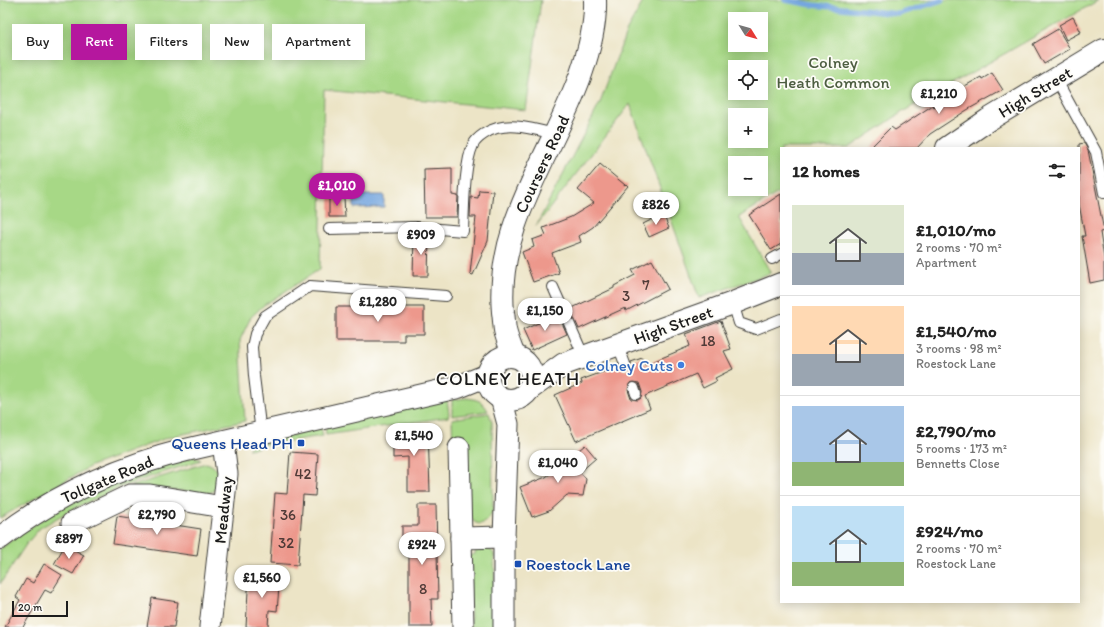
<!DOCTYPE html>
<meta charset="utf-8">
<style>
:root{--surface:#fff;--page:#f6f6f6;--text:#222;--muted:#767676;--line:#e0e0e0;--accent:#b5179e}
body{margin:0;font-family:Itim,sans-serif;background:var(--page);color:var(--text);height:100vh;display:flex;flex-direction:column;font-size:15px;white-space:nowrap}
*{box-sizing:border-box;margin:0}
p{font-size:13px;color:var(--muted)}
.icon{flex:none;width:22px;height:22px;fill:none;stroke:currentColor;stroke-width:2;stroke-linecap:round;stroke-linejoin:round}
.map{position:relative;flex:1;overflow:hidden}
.details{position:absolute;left:780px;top:147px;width:300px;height:456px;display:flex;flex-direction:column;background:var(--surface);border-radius:0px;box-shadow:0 2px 10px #0003}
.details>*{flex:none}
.banner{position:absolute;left:12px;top:24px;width:380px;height:36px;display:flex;gap:8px}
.needle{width:26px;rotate:127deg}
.controls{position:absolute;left:728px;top:12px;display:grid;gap:8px}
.controls a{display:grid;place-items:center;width:40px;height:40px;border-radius:0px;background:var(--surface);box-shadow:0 2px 10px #0003;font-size:20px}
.scale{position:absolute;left:12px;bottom:10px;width:56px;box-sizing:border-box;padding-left:4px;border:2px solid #1c1c1c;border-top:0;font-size:11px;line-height:14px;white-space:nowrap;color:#1c1c1c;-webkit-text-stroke:3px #fdfcf7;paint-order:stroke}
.price{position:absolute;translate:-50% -34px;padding:0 9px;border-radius:14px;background:#fff;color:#222;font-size:13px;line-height:26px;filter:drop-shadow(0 1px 2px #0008)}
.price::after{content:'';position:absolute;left:50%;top:24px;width:12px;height:9px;margin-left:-6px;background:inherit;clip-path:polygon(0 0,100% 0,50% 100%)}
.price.selected{background:var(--accent);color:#fff}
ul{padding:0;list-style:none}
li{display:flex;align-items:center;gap:12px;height:100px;padding:0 12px}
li+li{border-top:1px solid var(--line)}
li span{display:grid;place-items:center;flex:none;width:112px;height:80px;border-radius:0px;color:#555}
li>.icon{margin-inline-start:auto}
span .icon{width:48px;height:48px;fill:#fffc;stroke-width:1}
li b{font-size:17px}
h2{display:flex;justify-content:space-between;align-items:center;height:48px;padding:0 12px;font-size:17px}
.pill{padding:0 14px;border-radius:0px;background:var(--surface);box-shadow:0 2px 10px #0003;font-size:14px;line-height:36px}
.pill.selected{background:var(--accent);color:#fff}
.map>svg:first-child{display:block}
.green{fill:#a7d886;stroke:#627a51;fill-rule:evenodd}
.water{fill:#74a6df;stroke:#48617e}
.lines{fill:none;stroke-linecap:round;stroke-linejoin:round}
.stream{stroke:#74a6df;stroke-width:5.5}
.building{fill:#ed988c;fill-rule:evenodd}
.service-casing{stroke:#3b3a36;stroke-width:12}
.minor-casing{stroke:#3b3a36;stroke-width:23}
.tertiary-casing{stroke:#3b3a36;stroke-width:24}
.service{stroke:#fff;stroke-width:10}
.minor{stroke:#fff;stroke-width:21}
.tertiary{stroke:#fff;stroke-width:22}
.shop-dot{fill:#3f7fe0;stroke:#fdfcf7;stroke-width:1.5}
.transit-dot{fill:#1a4fb4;stroke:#fdfcf7;stroke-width:1.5}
.labels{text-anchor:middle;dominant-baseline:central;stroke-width:3.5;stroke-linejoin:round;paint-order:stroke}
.number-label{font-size:15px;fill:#503b38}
.park-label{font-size:17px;fill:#4d5e41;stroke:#fdfcf7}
.street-label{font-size:17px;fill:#1c1c1c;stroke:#fdfcf7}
.shop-label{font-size:17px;fill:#366cbe;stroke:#fdfcf7;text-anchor:end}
.transit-label{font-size:17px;fill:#164399;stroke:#fdfcf7;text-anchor:end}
.quarter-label{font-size:19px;letter-spacing:1px;fill:#1c1c1c;stroke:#fdfcf7}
</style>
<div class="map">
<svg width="1104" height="627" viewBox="0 0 1104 627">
<rect width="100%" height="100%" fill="#fdfcf7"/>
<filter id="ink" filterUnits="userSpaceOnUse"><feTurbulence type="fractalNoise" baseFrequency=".025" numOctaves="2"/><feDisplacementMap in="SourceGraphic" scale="8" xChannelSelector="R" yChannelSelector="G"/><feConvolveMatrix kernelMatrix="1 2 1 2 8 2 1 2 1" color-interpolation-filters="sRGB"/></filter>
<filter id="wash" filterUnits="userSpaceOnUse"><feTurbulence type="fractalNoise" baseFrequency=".012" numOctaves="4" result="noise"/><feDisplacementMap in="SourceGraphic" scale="16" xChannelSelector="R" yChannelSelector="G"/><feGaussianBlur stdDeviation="0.9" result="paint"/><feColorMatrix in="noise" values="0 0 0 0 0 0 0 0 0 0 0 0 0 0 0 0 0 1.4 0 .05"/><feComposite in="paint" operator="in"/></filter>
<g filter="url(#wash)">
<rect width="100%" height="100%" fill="#ece4c6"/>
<g class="green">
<path d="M0 0H541L526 110 324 90 320 269 264 305 251 317 240 340 245 421 169 437 91 466 0 518Z"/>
<path d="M644 0H1099L904 111 849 148H781V191L739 217 771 273 699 298 630 104 536 226 600 103 627 30ZM735 19H761V45H735ZM735 67H761V93H735ZM735 115H761V141H735ZM735 163H761V189H735Z"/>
<path d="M466 398C477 399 483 401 488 411L452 416V400Z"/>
<path d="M447 399 449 414 448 417 326 435 325 427Z"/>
<path d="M489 413 492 422 493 510C488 523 478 530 469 516L453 446 452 419Z"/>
<path d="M321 428 323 436 261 445 257 448 248 449 252 445Z"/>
<path d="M193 457 201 460 120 487 69 511 40 528 27 543 0 584V549L23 532 54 512 115 481Z"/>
<path d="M206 463C216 465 222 475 218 485 216 490 212 492 208 493L131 487 132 486Z"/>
<path d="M483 547 490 549 494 554 496 627H471L469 556 475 554 476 548Z"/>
</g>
<path class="water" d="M354 195H384V207L354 208Z"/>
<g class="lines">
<path class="stream" d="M785 0 813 5 899 14 942 0"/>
</g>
<g id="blocks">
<g class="building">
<path d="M1073 17 1081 32 1066 40 1059 25Z"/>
<path d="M1058 29 1070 49 1044 64 1033 44Z"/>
<path d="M992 73 1003 90 967 110 930 134 917 148H870L891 127 895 130 933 105 934 107 963 87 981 77 982 79Z"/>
<path d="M1084 143 1088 150 1104 231 1100 232 1104 259V280L1090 283 1082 236H1085L1079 204V144Z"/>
<path d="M600 164 625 185 626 184 628 186 593 227 579 236 581 242 552 253 559 273 533 282 522 252 534 247 532 240 546 235 543 228 571 217 594 203 578 190Z"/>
<path d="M452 168V195L458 196 457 217H425L424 169Z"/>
<path d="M479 190 493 191 488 241 473 275 470 274 476 217H470L471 197 478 198Z"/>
<path d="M781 194V244L771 250 749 215Z"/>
<path d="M329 197H344L345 217H329Z"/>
<path d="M663 214 669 228 649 237 643 224Z"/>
<path d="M414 235H429L428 276H413Z"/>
<path d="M652 260 668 289 626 311 625 308 579 329 570 309 614 288V286L635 275 632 270Z"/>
<path d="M336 307H424V334H404V341H336Z"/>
<path d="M558 314 567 334 532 350 523 330Z"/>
<path d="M721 321 731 349 724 351 733 369 715 378 717 381 703 388 696 374 645 396 650 409 576 441 555 395 582 383 581 380 619 366 624 370H628L631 365V362L642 358 645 365 690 346 686 334ZM632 382 639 383 642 392 641 398 638 400 631 399 628 390 629 384Z"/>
<path d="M428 429 430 492H408V457L393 458V430Z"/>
<path d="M585 445 596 458 580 472 586 479 583 496 567 495 549 511 532 517 520 487 546 477Z"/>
<path d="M290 452 318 454 315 496 303 495 298 565 270 563 275 493 287 494Z"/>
<path d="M418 505H436L438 599H431L432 627H409V552H402V526H418Z"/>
<path d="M117 516 201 529 197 556 113 544Z"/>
<path d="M65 545 84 555 73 574 54 564Z"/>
<path d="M44 564 62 575 51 593 45 590 23 627H5L20 600 16 597 26 579 33 583Z"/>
<path d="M249 573 280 575 277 611 269 610 268 627H246Z"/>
<path d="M152 598 178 602 174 627H147Z"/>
</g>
</g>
</g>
<g filter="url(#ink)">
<use href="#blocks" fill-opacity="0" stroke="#3b3a36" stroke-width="1"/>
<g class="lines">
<defs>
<g id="service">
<path d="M1056 79 1096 152 1104 193"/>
<path d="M329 229 416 227 463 231C464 209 464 164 473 145 477 137 489 130 497 128 516 123 537 130 555 134"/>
<path d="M772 259 781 254"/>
<path d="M553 287 584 357"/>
<path d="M733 303 739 323 756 329 781 319"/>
<path d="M618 345 625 364"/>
<path d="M634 388 636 394"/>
<path d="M261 433 254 376 252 347 255 334 265 316 310 286 446 296"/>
</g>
<g id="minor">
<path d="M501 398 508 424 504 537V627"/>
<path d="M459 448 463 627"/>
<path d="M72 523 130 495H150L223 507"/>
<path d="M461 538 504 537"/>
<path d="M210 627 227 474 223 442"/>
</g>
<g id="tertiary">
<path d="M947 148 988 120 1104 50"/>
<path d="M514 356C511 348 507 339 505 330 504 324 504 318 503 312 495 225 553 153 581 74 589 51 596 25 595 0"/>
<circle cx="510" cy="378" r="22"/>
<path d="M528 390 564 364 733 303 781 284"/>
<path d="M0 538C55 495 118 467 186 450L458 387 488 375"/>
</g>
</defs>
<use href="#service" class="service-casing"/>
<use href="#minor" class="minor-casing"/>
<use href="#tertiary" class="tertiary-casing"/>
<use href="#service" class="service"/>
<use href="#minor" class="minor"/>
<use href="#tertiary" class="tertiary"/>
</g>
</g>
<circle class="shop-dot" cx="681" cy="365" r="4"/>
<g class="transit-dot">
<rect x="297" y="439" width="8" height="8" rx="2"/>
<rect x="514" y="560" width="8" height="8" rx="2"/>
</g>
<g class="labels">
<g class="number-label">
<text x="646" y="285">7</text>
<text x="626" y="296">3</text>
<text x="708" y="341">18</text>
<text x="303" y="474">42</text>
<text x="288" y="515">36</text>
<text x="286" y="543">32</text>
<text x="423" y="589">8</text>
</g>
<g class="park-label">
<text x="833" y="62">Colney<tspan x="833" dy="20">Heath Common</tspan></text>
</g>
<g class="street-label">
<text transform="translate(1035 92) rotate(-31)">High Street</text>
<text transform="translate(542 164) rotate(-65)">Coursers Road</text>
<text transform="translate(673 325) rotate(-20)">High Street</text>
<text transform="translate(107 479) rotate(-23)">Tollgate Road</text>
<text transform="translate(223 510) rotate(-84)">Meadway</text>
</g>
<g class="shop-label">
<text x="673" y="365">Colney Cuts</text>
</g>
<g class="transit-label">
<text x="293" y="443">Queens Head PH</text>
<text x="526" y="564" text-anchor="start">Roestock Lane</text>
</g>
<g class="quarter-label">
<text x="508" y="378">COLNEY HEATH</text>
</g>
</g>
</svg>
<div class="controls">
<a><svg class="needle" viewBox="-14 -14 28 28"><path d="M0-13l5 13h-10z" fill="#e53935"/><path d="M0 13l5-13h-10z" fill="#767676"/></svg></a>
<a><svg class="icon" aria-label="locate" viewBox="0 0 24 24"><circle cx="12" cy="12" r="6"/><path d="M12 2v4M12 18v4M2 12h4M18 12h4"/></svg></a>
<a>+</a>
<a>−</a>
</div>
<div class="scale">20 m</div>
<b class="price" style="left:939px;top:115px">£1,210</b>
<b class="price selected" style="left:337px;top:207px">£1,010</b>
<b class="price" style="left:656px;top:226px">£826</b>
<b class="price" style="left:421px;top:256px">£909</b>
<b class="price" style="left:378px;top:323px">£1,280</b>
<b class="price" style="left:545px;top:332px">£1,150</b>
<b class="price" style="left:414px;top:457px">£1,540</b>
<b class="price" style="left:558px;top:484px">£1,040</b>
<b class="price" style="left:157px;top:536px">£2,790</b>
<b class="price" style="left:69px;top:560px">£897</b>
<b class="price" style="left:422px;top:566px">£924</b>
<b class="price" style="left:262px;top:599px">£1,560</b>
<div class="banner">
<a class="pill">Buy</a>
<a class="pill selected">Rent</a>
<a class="pill">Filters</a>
<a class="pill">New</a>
<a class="pill">Apartment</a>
</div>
<section class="details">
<h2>12 homes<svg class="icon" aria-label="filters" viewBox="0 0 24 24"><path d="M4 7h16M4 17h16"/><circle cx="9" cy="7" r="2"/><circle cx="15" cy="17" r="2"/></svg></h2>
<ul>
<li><span style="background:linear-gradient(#dfe7d0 60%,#9aa5b1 0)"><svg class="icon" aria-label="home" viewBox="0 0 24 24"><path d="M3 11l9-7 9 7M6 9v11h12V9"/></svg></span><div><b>£1,010/mo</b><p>2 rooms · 70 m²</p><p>Apartment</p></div></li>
<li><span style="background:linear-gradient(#ffd9b3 60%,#9aa5b1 0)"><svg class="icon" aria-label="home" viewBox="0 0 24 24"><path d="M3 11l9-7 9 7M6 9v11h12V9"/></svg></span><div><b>£1,540/mo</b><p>3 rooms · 98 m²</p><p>Roestock Lane</p></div></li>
<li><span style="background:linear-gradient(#a9c7e8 70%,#8fb573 0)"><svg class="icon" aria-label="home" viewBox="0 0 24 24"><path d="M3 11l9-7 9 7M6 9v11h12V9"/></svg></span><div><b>£2,790/mo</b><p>5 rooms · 173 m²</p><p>Bennetts Close</p></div></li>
<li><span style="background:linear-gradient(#bfe0f5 70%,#8fb573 0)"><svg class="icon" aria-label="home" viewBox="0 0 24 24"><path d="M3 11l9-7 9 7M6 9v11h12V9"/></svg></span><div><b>£924/mo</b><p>2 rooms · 70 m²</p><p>Roestock Lane</p></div></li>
</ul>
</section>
</div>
